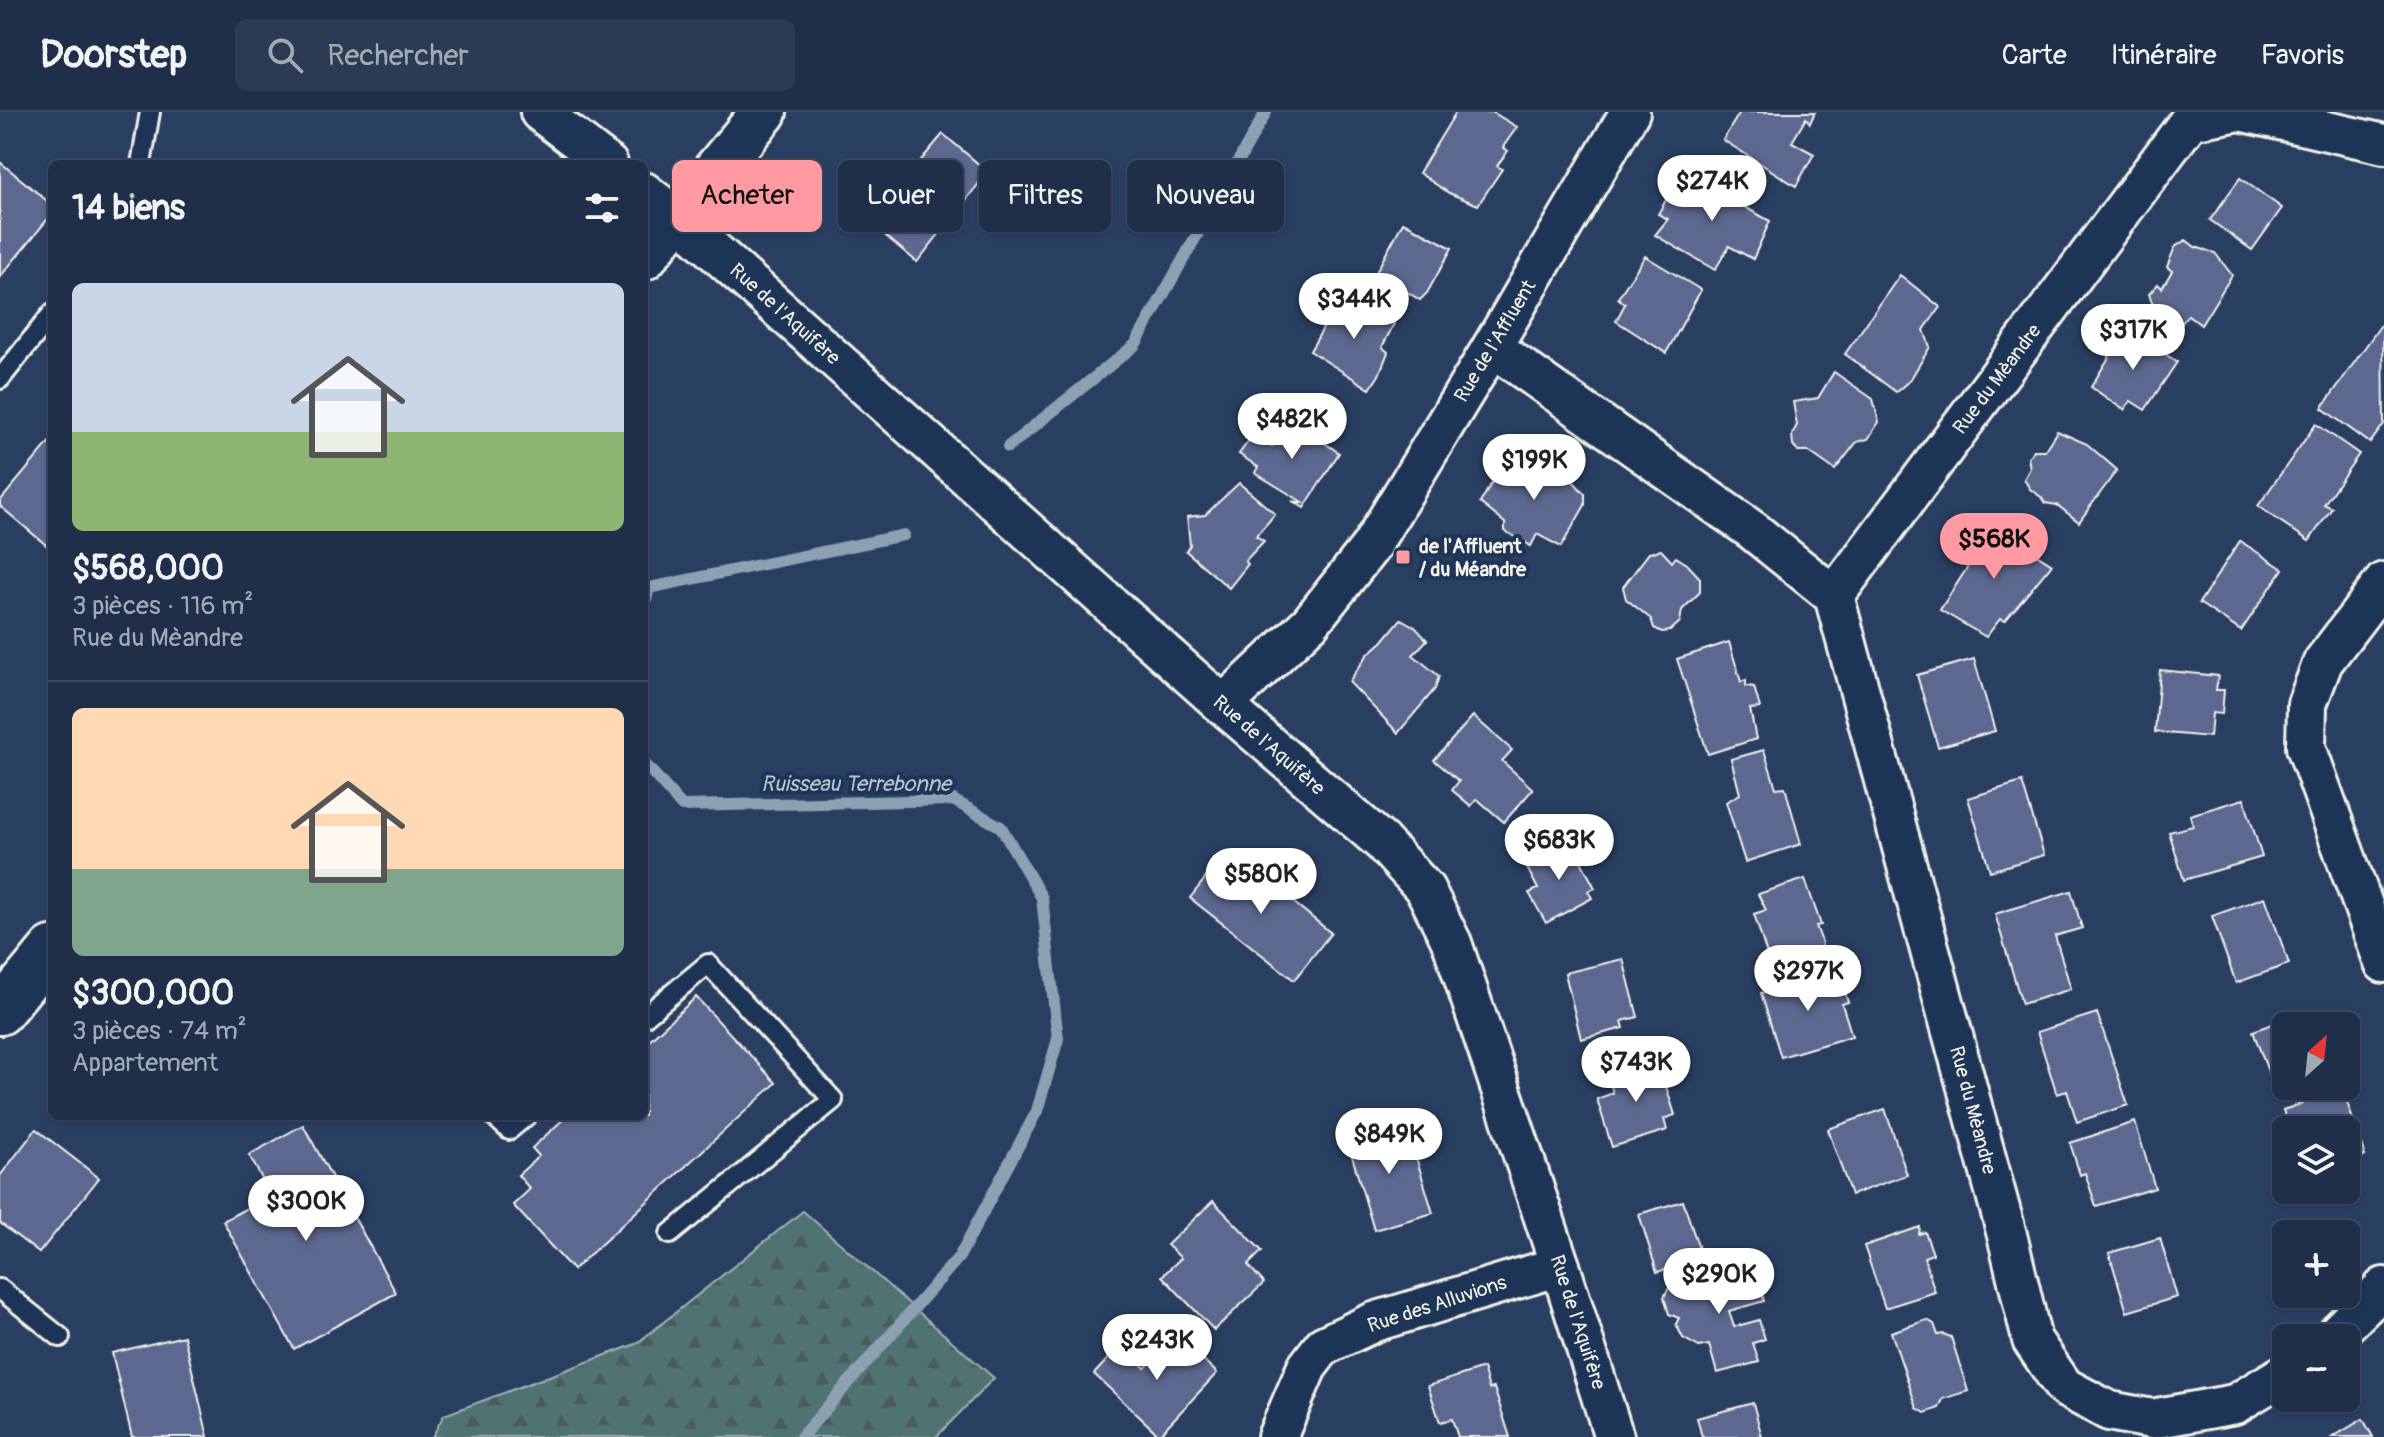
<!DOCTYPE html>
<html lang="fr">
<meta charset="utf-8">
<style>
:root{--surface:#1f2f4a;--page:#2c3b54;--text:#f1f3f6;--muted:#a1a9b5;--line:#3c4a62;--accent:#ff9aa2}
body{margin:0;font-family:Pangolin,sans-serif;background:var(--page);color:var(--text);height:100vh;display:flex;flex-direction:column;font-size:30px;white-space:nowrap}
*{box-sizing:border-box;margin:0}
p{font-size:26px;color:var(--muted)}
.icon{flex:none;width:44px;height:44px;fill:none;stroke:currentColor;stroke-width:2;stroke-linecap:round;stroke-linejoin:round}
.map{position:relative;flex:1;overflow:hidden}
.panel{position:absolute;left:48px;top:48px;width:600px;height:960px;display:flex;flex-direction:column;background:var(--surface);border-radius:12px;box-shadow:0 2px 6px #0004,0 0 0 2px var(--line)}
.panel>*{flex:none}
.guide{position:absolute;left:672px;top:48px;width:760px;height:72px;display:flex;gap:16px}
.needle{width:52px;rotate:27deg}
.controls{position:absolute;left:2272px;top:900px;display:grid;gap:16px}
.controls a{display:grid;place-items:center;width:88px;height:88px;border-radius:12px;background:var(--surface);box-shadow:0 2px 6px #0004,0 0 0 2px var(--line);font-size:40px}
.price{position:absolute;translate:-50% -68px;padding:0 18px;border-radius:28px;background:#fff;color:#222;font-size:26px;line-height:52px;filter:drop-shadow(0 2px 4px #0008)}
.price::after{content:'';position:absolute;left:50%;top:48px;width:24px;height:18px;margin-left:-12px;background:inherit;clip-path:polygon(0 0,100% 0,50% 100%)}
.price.on{background:var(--accent);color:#111}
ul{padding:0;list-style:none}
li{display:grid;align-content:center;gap:16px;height:424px;padding:0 24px}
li+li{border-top:2px solid var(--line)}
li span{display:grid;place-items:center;height:248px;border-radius:12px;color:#555}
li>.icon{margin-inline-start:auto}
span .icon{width:144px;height:144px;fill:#fffc;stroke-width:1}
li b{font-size:34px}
h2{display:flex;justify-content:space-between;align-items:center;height:96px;padding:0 24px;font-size:34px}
.pill{padding:0 28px;border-radius:12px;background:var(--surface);box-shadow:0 2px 6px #0004,0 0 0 2px var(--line);font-size:28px;line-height:72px}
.pill.on{background:var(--accent);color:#111}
header{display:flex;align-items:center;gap:48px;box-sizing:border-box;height:112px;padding:0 40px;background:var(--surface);border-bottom:2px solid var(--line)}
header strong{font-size:38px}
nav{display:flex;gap:44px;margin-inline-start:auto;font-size:28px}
.search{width:560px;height:72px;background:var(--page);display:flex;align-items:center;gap:20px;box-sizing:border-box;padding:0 28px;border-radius:12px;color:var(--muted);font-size:30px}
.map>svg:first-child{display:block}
.forest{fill:url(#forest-firs);stroke:#a2b2ae;stroke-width:2}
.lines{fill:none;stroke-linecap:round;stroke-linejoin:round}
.stream{stroke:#8da1b3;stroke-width:12}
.building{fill:#5b678f;stroke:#f4f1e8;stroke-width:2}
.service-casing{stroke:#f4f1e8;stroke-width:24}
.minor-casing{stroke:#f4f1e8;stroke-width:44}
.primary-casing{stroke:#f4f1e8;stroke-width:50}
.service{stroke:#1d3557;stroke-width:18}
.minor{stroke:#1d3557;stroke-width:38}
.primary{stroke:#1d3557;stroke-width:44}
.poi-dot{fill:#ff9aa2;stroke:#1d3557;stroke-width:3}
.labels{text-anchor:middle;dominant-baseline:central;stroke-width:8;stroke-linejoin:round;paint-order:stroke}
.street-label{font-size:20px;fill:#f4f1e8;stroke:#1d3557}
.poi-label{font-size:20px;font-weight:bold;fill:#f4f1e8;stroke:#1d3557;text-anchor:start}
.water-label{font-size:22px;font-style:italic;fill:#b8c2c9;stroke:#1d3557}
</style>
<header>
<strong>Doorstep</strong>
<div class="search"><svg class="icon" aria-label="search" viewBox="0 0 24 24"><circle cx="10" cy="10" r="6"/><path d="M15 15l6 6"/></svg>Rechercher</div>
<nav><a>Carte</a><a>Itinéraire</a><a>Favoris</a></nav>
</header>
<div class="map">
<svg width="2384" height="1325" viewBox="0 0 2384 1325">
<defs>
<pattern id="forest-firs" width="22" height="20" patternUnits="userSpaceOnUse" patternTransform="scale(2)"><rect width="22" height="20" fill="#507373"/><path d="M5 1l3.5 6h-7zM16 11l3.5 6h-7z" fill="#4c5b5a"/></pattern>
</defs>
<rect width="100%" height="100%" fill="#293f62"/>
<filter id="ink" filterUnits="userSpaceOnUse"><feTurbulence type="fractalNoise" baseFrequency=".0125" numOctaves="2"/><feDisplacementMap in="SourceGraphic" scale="16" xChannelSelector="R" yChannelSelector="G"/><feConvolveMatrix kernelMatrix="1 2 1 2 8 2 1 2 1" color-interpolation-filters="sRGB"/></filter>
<g filter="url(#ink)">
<path class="forest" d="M803 1099 994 1266 936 1325H432L444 1303 636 1232Z"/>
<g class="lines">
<g class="stream">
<path d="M1008 335 1135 233 1266 0"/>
<path d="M644 496 649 476 904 423"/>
<path d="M644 651 682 694 953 688 1001 715 1042 786 1058 927 1037 999 959 1145 801 1325"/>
</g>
</g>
<g class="building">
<path d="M1456 0H1492L1517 15 1503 35 1508 39 1497 54 1502 57 1478 93 1449 81 1419 61Z"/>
<path d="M1740 0H1815L1810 11 1806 6 1792 30 1814 42 1796 74 1723 28Z"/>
<path d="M943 22 988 60 917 150 869 110Z"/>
<path d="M0 50 52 93V102L0 165Z"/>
<path d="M1716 56 1740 70 1730 87 1770 109 1753 147 1729 134 1715 158 1655 123 1668 107 1658 102 1670 81 1688 90 1693 81 1705 75Z"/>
<path d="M2240 66 2282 96 2252 138 2210 108Z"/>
<path d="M1403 110 1452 136 1427 181 1420 188 1404 178 1402 183 1373 166Z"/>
<path d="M2186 128 2195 135 2215 141 2232 163 2201 213 2188 203 2181 212 2152 191 2149 182 2158 172 2162 176 2172 159 2167 155 2175 135Z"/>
<path d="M1645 144 1701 178 1666 241 1616 209 1625 192 1618 186Z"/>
<path d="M1900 163 1940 195 1924 218 1930 235 1910 268 1896 280 1845 242Z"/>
<path d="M1342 183 1394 212 1382 235 1388 240 1379 263 1370 277 1310 239Z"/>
<path d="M2383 210 2384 312 2370 331 2322 296Z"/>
<path d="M2132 220 2177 250 2145 298 2131 289 2124 298 2091 275 2111 242 2110 235 2120 222Z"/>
<path d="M1834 260 1873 287 1879 310 1868 327 1857 330 1835 358 1808 339H1798L1793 333 1792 323 1797 313 1793 290 1818 286Z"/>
<path d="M1291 307 1339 341 1304 396 1292 389 1304 391 1255 361 1258 355 1239 342 1253 323 1272 334Z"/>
<path d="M2316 312 2359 342 2324 392 2332 396 2309 429 2258 394Z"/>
<path d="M2057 319 2087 332 2117 358 2079 410 2057 393 2045 391 2041 385 2030 377 2024 367 2030 356 2028 345 2034 338H2045Z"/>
<path d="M52 327V438L0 394V389Z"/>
<path d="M1508 343 1533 353 1555 370 1559 364 1571 367 1585 382V393L1561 435 1537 422 1531 434 1505 419V411L1480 391Z"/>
<path d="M1239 371 1275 402 1256 424 1264 429 1245 449 1248 452 1229 476 1186 439 1190 433 1187 405 1205 403Z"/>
<path d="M1990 412 2052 452 2005 509 2000 507 1986 525 1940 498 1969 453 1963 450Z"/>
<path d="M2240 429 2283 457 2241 519 2199 491Z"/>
<path d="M1661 438 1672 450 1676 445 1687 452 1700 466V480L1682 498 1680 510 1670 519 1662 520 1654 516 1651 507 1626 487 1623 475 1649 441Z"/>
<path d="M1401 507 1415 515 1427 528 1413 543 1439 564 1435 577 1398 621 1349 570 1368 542 1382 530Z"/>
<path d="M1729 530 1741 570 1746 568V574L1754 575 1760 596 1750 597 1756 627 1708 642 1677 547Z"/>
<path d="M1974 547 1995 619 1938 635 1917 563Z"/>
<path d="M2160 558 2218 564 2216 578H2224L2222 602 2212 601 2210 625 2155 620Z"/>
<path d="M1473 604 1512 638 1502 649 1533 677 1504 710 1477 687 1471 694 1452 678 1459 669 1434 648Z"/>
<path d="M1764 638 1776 676 1785 675 1801 732 1745 750 1726 690 1740 682 1731 647Z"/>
<path d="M2022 670 2044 743 1990 759 1968 686Z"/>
<path d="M2244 687 2262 745 2184 768 2169 720 2193 714 2190 703Z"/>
<path d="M1570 728 1595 776 1588 779 1592 786 1546 811 1529 781 1538 777 1525 752Z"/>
<path d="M1226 740 1276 779 1281 773 1295 784 1292 789 1331 821 1294 868 1190 786Z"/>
<path d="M1805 767 1821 813 1816 814 1822 830 1820 845 1772 858 1754 802 1766 798 1758 782Z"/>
<path d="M2071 779 2082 816 2055 824 2071 877 2022 892 1995 802Z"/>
<path d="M2265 785 2289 852 2236 871 2212 804Z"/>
<path d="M1623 847 1638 905 1622 909 1624 916 1581 927 1565 861Z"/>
<path d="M1838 858 1848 890 1842 892 1852 924 1781 945 1761 881Z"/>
<path d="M696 885 776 971 573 1158 513 1093 530 1077 518 1063 539 1044 532 1036 567 1004H644V933Z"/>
<path d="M2097 901 2128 993 2077 1010 2067 979 2057 982 2037 920Z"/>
<path d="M2285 907 2288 914 2286 974H2294L2276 981 2253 919Z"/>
<path d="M1658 949 1675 1003 1664 1007 1667 1018 1612 1035 1597 987 1613 981 1608 964Z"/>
<path d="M2343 978 2365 1044 2346 1050V1018H2289L2283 998Z"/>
<path d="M1885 997 1907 1063 1851 1083 1828 1017Z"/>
<path d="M1395 1009 1404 1038 1413 1035 1433 1101 1374 1118 1346 1024Z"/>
<path d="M2135 1010 2155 1076 2096 1094 2085 1061 2080 1063 2070 1031Z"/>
<path d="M303 1013 396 1181 294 1237 223 1109 271 1083 249 1043Z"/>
<path d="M36 1017 99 1066 39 1141 0 1111V1064Z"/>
<path d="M1213 1089 1262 1139 1248 1153 1264 1171 1214 1218 1162 1164 1181 1146 1167 1133Z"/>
<path d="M1683 1089 1702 1146 1657 1160 1639 1102Z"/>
<path d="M1920 1115 1919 1122 1925 1120 1933 1142 1924 1145 1935 1180 1885 1196 1864 1134Z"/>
<path d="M2160 1126 2177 1185 2127 1200 2109 1141Z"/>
<path d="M1754 1152 1764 1189 1729 1199 1734 1215 1759 1208 1765 1227 1753 1231 1759 1250 1717 1261 1709 1233 1699 1235 1683 1226 1676 1212 1679 1206 1669 1202 1664 1185 1668 1177Z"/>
<path d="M1927 1208 1934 1212 1938 1223 1943 1222 1951 1225 1968 1279 1943 1287 1939 1296 1925 1301 1917 1296 1891 1220Z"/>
<path d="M1177 1223 1217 1261 1159 1323 1094 1262 1121 1233 1145 1256Z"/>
<path d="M184 1224 208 1325H132L112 1241Z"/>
<path d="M1483 1256 1489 1277 1494 1276 1510 1325H1458L1452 1307 1440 1310 1428 1274Z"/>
<path d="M1753 1291 1762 1325H1702L1697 1306Z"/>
<path d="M2363 1307 2373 1325H2333Z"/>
</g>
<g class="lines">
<defs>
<g id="service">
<path d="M141 52 150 0"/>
<path d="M0 267 52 202"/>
<path d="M644 905 708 852 833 988 670 1122"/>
<path d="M494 1004 509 1018 526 1004"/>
<path d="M0 1177 60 1225"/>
</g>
<g id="minor">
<path d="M540 0 608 52"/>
<path d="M2244 0 2384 32"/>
<path d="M644 80 677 106 1223 593 1382 730 1425 777 1452 831 1560 1154 1614 1325"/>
<path d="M1492 235 1752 418 1834 484 2007 1123 2032 1228 2064 1275 2109 1299 2152 1307 2235 1292 2286 1261"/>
<path d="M2384 470 2323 550 2307 592 2306 635 2384 851"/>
<path d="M1834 484 2190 8 2234 0"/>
<path d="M1223 593 1310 511 1371 434 1492 235 1630 0"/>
<path d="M2332 1226 2384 1175"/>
<path d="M1277 1325 1307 1255 1323 1234 1374 1210 1560 1154"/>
</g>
<g id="primary">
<path d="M644 145 764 0"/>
<path d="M0 900 52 837"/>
</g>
</defs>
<use href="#service" class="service-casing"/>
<use href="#minor" class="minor-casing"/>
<use href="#primary" class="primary-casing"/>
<use href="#service" class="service"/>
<use href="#minor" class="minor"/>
<use href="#primary" class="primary"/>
</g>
</g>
<rect class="poi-dot" x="1395" y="437" width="16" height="16" rx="4"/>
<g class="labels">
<g class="street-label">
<text transform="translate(785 202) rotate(42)">Rue de l'Aquifère</text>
<text transform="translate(1495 229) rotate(-59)">Rue de l'Affluent</text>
<text transform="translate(1997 267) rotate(-53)">Rue du Mèandre</text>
<text transform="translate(1269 633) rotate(41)">Rue de l'Aquifère</text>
<text transform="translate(1973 998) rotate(75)">Rue du Mèandre</text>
<text transform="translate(1437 1192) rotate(-18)">Rue des Alluvions</text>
<text transform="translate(1578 1210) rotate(72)">Rue de l'Aquifère</text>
</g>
<g class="poi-label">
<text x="1419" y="434">de l'Affluent<tspan x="1419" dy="23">/ du Méandre</tspan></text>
</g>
<g class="water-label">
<text x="856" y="672">Ruisseau Terrebonne</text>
</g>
</g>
</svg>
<div class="controls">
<a><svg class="needle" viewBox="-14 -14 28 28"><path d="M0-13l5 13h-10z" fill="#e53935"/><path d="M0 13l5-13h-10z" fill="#a1a9b5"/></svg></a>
<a><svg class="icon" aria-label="layers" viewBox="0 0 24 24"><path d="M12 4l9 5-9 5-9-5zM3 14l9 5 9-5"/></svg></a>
<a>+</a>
<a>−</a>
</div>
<b class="price" style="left:1712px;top:111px">$274K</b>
<b class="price" style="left:1354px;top:229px">$344K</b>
<b class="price" style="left:2133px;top:260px">$317K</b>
<b class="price" style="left:1292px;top:349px">$482K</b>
<b class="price" style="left:1534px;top:390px">$199K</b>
<b class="price on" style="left:1994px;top:469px">$568K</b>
<b class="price" style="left:1559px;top:770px">$683K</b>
<b class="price" style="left:1261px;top:804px">$580K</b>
<b class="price" style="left:1808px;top:901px">$297K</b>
<b class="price" style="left:1636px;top:992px">$743K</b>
<b class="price" style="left:1389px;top:1064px">$849K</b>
<b class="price" style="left:306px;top:1131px">$300K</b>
<b class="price" style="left:1719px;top:1204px">$290K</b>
<b class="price" style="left:1157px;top:1270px">$243K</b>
<div class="guide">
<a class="pill on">Acheter</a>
<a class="pill">Louer</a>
<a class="pill">Filtres</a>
<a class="pill">Nouveau</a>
</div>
<section class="panel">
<h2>14 biens<svg class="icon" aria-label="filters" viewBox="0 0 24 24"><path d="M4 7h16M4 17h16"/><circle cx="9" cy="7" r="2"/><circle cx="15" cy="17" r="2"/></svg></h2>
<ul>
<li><span style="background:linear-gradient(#c9d6e8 60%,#8fb573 0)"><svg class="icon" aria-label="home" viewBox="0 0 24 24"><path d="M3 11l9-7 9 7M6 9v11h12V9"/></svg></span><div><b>$568,000</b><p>3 pièces · 116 m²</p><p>Rue du Mèandre</p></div></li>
<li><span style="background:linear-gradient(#ffd9b3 65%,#7fa58c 0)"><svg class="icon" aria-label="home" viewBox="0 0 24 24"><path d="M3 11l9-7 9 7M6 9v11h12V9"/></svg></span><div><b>$300,000</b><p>3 pièces · 74 m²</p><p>Appartement</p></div></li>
</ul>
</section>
</div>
